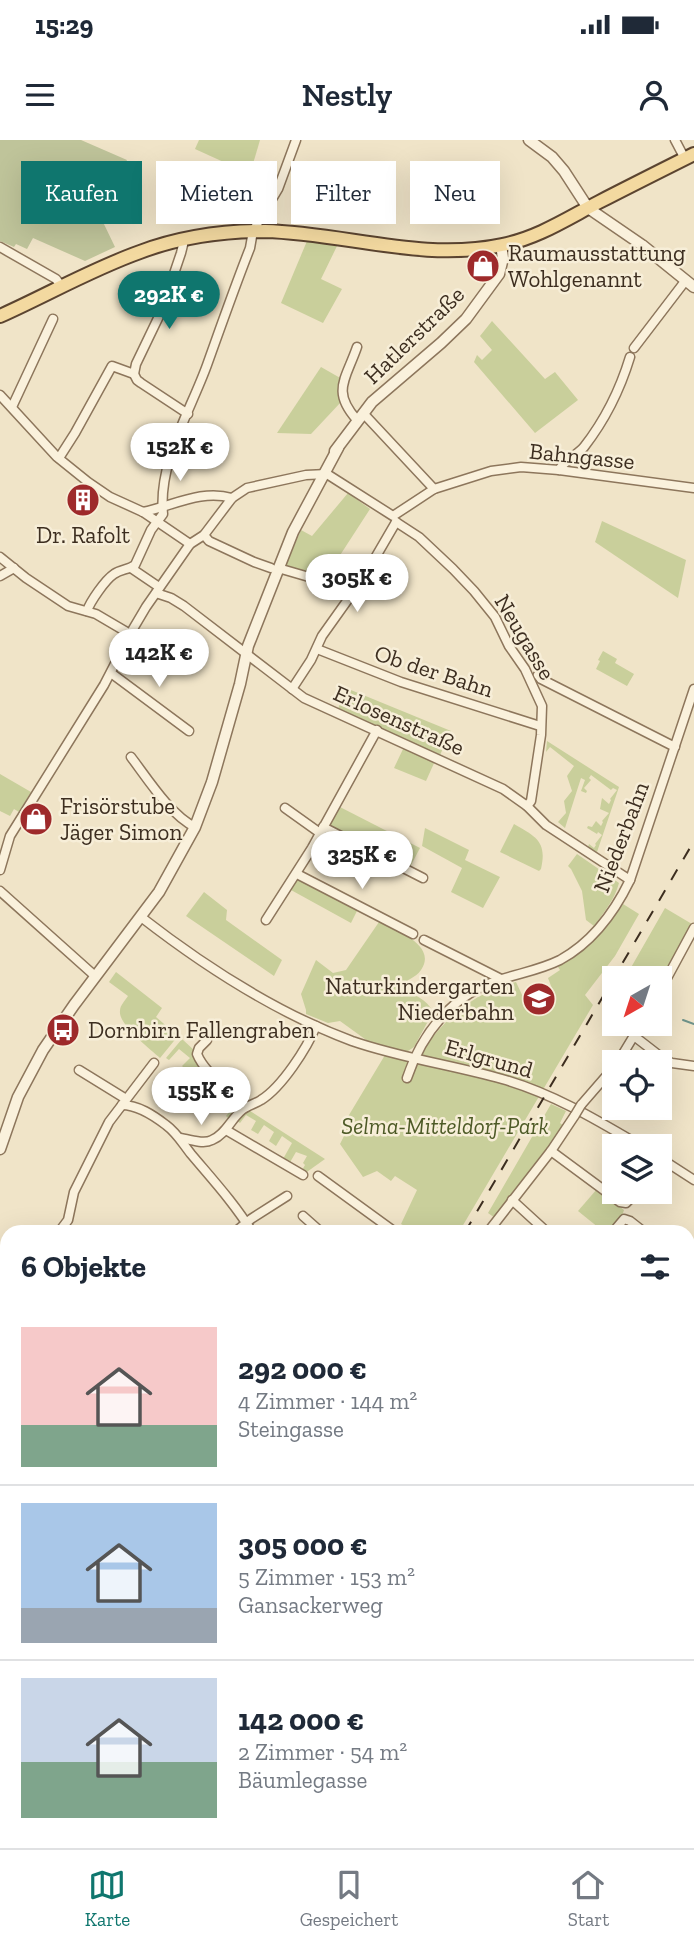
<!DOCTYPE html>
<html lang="de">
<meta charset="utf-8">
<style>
:root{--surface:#fff;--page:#f2f2f3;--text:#1f2937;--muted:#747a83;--line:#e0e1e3;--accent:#0f766e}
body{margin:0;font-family:"Zilla Slab",serif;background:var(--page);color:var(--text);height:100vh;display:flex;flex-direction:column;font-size:26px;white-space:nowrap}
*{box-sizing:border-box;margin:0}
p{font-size:23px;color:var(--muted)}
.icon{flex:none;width:38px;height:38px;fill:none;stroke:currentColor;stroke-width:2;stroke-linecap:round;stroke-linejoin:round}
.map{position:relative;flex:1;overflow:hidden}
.side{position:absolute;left:0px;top:1085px;width:695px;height:623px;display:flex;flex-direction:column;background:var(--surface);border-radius:21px 21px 0 0;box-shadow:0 7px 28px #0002}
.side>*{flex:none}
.banner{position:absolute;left:21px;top:21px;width:653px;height:63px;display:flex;gap:14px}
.needle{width:46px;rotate:219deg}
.buttons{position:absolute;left:602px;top:826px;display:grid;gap:14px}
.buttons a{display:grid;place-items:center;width:70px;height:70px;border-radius:0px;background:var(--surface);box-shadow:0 7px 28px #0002;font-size:35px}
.price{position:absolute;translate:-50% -60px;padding:0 16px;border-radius:24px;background:#fff;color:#222;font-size:23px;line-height:46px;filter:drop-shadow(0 2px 4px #0008)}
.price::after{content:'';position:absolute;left:50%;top:42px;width:21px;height:16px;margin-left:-10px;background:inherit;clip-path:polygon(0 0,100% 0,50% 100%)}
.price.current{background:var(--accent);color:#fff}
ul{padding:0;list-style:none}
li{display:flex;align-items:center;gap:21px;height:175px;padding:0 21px}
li+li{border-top:2px solid var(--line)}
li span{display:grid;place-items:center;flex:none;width:196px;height:140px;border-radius:0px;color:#555}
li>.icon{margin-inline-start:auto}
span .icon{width:84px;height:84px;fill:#fffc;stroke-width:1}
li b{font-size:30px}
h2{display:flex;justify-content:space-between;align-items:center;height:84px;padding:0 21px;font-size:30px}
.tag{padding:0 24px;border-radius:0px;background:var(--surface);box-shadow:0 7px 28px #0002;font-size:24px;line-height:63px}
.tag.current{background:var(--accent);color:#fff}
.status{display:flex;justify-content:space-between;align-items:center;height:49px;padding:0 35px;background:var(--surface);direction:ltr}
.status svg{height:19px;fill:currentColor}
header{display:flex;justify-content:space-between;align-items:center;height:91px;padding:0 21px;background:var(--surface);font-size:32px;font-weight:600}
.tabs{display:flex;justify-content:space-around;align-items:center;height:98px;border-top:2px solid var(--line);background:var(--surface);font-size:19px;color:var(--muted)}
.tabs a{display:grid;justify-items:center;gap:4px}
.tabs .current{color:var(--accent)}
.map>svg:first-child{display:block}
.green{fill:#c9cf9b}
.cemetery{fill:#bfc49a}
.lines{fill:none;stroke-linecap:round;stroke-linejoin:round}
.stream{stroke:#6f938a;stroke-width:2}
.minor-casing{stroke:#8d765c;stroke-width:11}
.tertiary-casing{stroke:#8d765c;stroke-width:13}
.primary-casing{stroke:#5b4430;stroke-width:16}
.minor{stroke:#faf1dc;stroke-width:8}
.tertiary{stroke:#faf1dc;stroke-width:10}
.primary{stroke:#f3d9a0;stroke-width:12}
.rail{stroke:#3d2e20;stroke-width:2;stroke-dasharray:12 12;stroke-linecap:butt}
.minor-bridge-casing{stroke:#8d765c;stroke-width:11;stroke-linecap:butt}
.minor-bridge{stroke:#faf1dc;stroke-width:8}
.labels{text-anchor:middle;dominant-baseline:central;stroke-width:5;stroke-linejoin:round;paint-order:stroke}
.poi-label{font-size:23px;fill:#3d2e20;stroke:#f7eed8;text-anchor:start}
.street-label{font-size:23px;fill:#3d2e20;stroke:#f7eed8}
.park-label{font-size:23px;font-style:italic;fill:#4d5a26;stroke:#f7eed8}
</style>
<div class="status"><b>15:29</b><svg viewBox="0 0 49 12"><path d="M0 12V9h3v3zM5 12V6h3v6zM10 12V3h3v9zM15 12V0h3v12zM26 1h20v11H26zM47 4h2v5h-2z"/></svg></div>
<header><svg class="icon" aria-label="menu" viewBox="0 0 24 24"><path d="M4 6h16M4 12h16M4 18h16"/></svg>Nestly<svg class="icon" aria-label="person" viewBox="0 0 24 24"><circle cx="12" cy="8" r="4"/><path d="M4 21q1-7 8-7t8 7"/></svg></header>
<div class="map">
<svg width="694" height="1708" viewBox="0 0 694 1708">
<rect width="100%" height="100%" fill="#f0e4c8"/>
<g class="green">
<path d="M199 0H260L250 34 195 9Z"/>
<path d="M307 101 337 106 321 139 342 149 323 183 281 163Z"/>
<path d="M492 181 545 239 555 232 578 260 535 293 474 222 477 215 482 220 492 210 480 196Z"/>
<path d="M321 227 342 239 341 262 311 294 277 293Z"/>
<path d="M348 353 370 369 324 440 286 425 301 390 312 396Z"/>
<path d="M602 381 686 420 678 458 595 402Z"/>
<path d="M603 511 617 519 615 523 634 534 627 546 596 529 600 521 598 520Z"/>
<path d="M346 548 451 591 440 615 338 569Z"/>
<path d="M547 601 619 647 597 712 588 707 589 704 594 708 596 705 595 704 602 695 598 692 597 694 587 688 588 686 592 687 596 681 601 686 603 682 602 681 609 673 600 669 602 658 609 664 611 660 610 659 617 650 613 648 611 650 591 635 589 638 591 640 584 648 587 651 586 653 581 651 585 640 581 638 565 688 558 682 566 673 564 661 572 651 567 636 574 626 550 607 546 612Z"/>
<path d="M404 607 435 621 426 641 394 628Z"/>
<path d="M0 634 31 652 19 672 14 669 10 676 0 671Z"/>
<path d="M338 666 420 708 409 729 330 688 328 683Z"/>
<path d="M514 684C537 697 547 702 541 729L539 731 500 712Z"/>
<path d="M425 688 469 710 465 720 500 737 483 768 451 752 462 728 422 706Z"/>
<path d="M577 714 619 743C615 759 604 772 594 786L586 780 582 751 571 729 568 726Z"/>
<path d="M299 737 358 769 351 783 291 750Z"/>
<path d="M204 752 227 770 226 780 282 820 274 836 186 776Z"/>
<path d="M623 764 639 774 615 816 585 855 593 865 459 1092H415L401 1084 417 1050 395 1036 391 1041 377 1031 363 1037 340 1004 345 994 340 990 385 915 408 921V924L416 926 427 903 455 872 478 857 501 846 516 842 531 874 556 859 548 838 560 830 558 827C587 805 603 795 623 764Z"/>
<path d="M665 768 692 784 660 842V838H625Z"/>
<path d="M379 782C395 790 438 805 421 830 415 839 406 838 401 848 414 855 427 859 433 872L414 907 405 913 369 902 340 881 328 883 306 874V870L301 854 316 820 333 833 346 830Z"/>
<path d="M116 832 162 868 156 877 178 896 160 918C150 909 118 884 120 871 120 865 125 861 128 856L109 842Z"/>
<path d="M182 899 195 911 242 965 230 980 226 976 232 969 223 960 216 966 210 960 218 952 209 943 203 947 198 942 203 937 194 927 188 932 182 926 190 918 179 909 169 920 166 918Z"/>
<path d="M551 964 566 971 560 983 564 986 495 1078 488 1073Z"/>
<path d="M247 969 325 1019 304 1034 301 1032 305 1025 303 1023 307 1016 296 1012 289 1024 283 1019 292 1003 282 996 276 1006 269 1001 274 992 264 985 258 994 251 990 256 981 246 975 240 983 236 980Z"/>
<path d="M597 1049 624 1070 621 1079 610 1092H604L578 1071Z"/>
<path d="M694 1162V1302L688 1296V1164L692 1167Z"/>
</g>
<path class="cemetery" d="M0 0H81L127 20 102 80 115 107 85 121 33 98 27 109 16 104 14 107 0 101Z"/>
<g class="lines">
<g class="stream">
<path d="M683 880 694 884"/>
<path d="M688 1162 694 1167"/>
</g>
<defs>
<g id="minor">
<path d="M675 0 685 19"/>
<path d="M181 100 183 105 181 113 161 172 136 224 134 234 137 240 141 243 188 274"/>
<path d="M0 107 56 139 62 147"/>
<path d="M357 207C346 239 331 251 357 280"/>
<path d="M634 208 686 140"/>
<path d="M0 255 57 317 88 342 110 357 143 372 190 404"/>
<path d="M12 267 53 179"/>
<path d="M363 273 434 349"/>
<path d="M59 318 75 293 112 226 134 234"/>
<path d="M559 330C564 321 576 316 584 307 605 280 620 250 630 217"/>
<path d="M143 372C173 366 201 349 232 358"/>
<path d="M396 382 419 397 453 429 474 451 495 477 509 506 525 529 542 566 541 595 531 661 527 666"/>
<path d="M204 395 209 401 254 422 271 428"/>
<path d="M0 417 26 438 68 466 96 474 130 494"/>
<path d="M131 428 159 447"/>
<path d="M278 428 309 437 350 457"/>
<path d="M0 436 14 428"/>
<path d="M156 453 171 458 184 466 304 558 503 649 527 666 546 685 630 740"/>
<path d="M87 471C90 462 105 440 114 434 121 429 128 430 135 425L151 390 163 374C158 322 190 272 207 225 221 186 235 146 250 108L253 91 278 49 296 0"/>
<path d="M317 509 401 542 540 586"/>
<path d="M111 533 189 591"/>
<path d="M538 535 541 539 675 607"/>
<path d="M292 549 311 520 322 496 364 437 396 382"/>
<path d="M131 617C147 638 171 676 195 687"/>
<path d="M285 668 320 693"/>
<path d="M323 687 423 738"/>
<path d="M0 730 10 696 104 545 133 489 146 467 190 404 204 395 232 358 247 348 306 335 327 334 393 376 434 349 491 331 521 327 559 330 694 348"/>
<path d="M297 734 413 794"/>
<path d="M0 751 95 836"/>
<path d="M141 777C204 826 277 873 352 901 401 918 452 925 502 939 552 953 597 980 641 1006"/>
<path d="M266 780 312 708 377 590"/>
<path d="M424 800 501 839"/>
<path d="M660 851 694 788"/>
<path d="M634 896 665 920 672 923 694 926"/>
<path d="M207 900 199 908 197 914C206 936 231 948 246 967"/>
<path d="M618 922 641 884"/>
<path d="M79 930 126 959"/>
<path d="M407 938C422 893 452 855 499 840 520 833 540 830 560 820 593 802 614 773 630 740L694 549"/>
<path d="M122 965C138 965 153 975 166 985 177 993 183 1004 191 1014 212 1039 235 1064 252 1092"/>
<path d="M581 965 614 927"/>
<path d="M226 990 303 1035"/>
<path d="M180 998C190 999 203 1005 212 1000 226 994 231 979 242 970 248 965 255 964 261 960 282 947 307 908 316 886"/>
<path d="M551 1011 620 1062 626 1063 637 1052"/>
<path d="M660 1018 694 1040"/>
<path d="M318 1036 395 1092"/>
<path d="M512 1060 547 1092"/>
<path d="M303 1076 321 1092"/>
<path d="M59 1092 68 1080 74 1052 109 982 154 923"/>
<path d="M235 1092 251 1079 287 1056"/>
<path d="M488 1092 551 1011 575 975"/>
<path d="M613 1092 624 1079 630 1081 644 1092"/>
<path d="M0 1123 7 1120"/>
<path d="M688 1127 694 1132"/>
<path d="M688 1275 692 1270"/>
<path d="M688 1354 694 1360"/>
<path d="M688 1393 694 1397"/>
<path d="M688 1428 694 1425"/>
<path d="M0 1540H7"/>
<path d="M0 1661 7 1663"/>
<path d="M688 1697 694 1707"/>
<path d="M38 1701 41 1708"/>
<path d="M11 1708 17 1701"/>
<path d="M133 1708 134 1701"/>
<path d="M355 1708V1701"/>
<path d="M471 1708 472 1701"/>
</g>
<g id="tertiary">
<path d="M529 0 552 17 564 31 588 68 642 105 694 147"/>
<path d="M335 311 372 262 441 203 466 179 499 134 503 118 501 105"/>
<path d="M0 1009 18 957 43 910 74 865 159 752 195 687 212 642 240 544 248 506 293 392 338 308"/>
</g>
<g id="primary">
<path d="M0 176C47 155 92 129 140 112 180 97 223 91 265 91 345 93 422 122 502 105 538 98 568 78 599 62 630 46 662 30 694 14"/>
<path d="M0 1318 7 1332"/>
<path d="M308 1701 317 1708"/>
</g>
</defs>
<use href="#minor" class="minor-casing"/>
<use href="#tertiary" class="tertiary-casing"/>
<use href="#primary" class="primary-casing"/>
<use href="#minor" class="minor"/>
<use href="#tertiary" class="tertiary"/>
<use href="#primary" class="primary"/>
<g class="rail">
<path d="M465 1092 694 701"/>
<path d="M0 1593 7 1590"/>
</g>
<defs>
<path id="minor-bridge" d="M575 975 581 965"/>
</defs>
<use href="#minor-bridge" class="minor-bridge-casing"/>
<use href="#minor-bridge" class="minor-bridge"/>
</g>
<defs>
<symbol id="shop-disc" viewBox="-11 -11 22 22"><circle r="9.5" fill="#9e2a2b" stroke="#f7eed8"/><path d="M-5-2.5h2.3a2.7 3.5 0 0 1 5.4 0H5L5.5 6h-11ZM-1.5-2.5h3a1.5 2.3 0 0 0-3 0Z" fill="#fff"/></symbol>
<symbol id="building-disc" viewBox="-11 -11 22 22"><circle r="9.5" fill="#9e2a2b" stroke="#f7eed8"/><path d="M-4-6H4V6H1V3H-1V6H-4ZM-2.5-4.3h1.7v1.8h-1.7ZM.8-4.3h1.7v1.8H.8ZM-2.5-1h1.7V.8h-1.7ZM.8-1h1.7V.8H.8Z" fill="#fff"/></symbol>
<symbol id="school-disc" viewBox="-11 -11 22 22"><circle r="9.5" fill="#9e2a2b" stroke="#f7eed8"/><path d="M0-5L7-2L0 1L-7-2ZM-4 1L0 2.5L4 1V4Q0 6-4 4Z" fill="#fff"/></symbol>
<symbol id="bus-disc" viewBox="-11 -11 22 22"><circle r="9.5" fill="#9e2a2b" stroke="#f7eed8"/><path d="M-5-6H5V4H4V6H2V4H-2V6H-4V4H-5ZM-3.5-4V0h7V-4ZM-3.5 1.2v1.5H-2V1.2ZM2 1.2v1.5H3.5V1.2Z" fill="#fff"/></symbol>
</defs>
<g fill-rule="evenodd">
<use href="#shop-disc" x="464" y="107" width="38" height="38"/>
<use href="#building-disc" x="64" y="341" width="38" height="38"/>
<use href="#shop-disc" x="17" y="660" width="38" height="38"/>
<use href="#school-disc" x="520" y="840" width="38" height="38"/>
<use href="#bus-disc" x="44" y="871" width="38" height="38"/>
</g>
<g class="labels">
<g class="poi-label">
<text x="508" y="113">Raumausstattung<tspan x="508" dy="26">Wohlgenannt</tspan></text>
<text x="83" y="395" text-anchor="middle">Dr. Rafolt</text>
<text x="60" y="666">Frisörstube<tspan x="60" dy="26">Jäger Simon</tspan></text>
<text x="514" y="846" text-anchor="end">Naturkindergarten<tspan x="514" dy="26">Niederbahn</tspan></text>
<text x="88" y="890">Dornbirn Fallengraben</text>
</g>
<g class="street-label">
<text transform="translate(414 195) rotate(-44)">Hatlerstraße</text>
<text transform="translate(582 316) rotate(6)">Bahngasse</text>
<text transform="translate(525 497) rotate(59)">Neugasse</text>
<text transform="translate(434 531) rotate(18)">Ob der Bahn</text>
<text transform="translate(399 580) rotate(24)">Erlosenstraße</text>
<text transform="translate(621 697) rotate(-69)">Niederbahn</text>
<text transform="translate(489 918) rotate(16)">Erlgrund</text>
</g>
<g class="park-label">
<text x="445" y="986">Selma-Mitteldorf-Park</text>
</g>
</g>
</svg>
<div class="buttons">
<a><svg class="needle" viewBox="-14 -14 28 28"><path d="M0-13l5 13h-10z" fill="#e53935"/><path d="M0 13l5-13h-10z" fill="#747a83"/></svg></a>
<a><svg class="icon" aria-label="locate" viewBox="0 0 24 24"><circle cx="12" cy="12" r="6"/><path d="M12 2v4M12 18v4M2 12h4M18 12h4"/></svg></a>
<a><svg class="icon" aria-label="layers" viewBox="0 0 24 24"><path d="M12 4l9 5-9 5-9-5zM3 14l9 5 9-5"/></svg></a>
</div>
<b class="price current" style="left:169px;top:191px">292K €</b>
<b class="price" style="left:180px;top:343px">152K €</b>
<b class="price" style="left:357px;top:474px">305K €</b>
<b class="price" style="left:159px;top:549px">142K €</b>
<b class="price" style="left:362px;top:751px">325K €</b>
<b class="price" style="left:201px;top:987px">155K €</b>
<div class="banner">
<a class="tag current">Kaufen</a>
<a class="tag">Mieten</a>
<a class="tag">Filter</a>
<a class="tag">Neu</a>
</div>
<section class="side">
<h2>6 Objekte<svg class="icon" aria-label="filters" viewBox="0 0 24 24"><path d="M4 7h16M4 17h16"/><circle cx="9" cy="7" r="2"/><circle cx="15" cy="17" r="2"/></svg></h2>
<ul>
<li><span style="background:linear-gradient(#f6c9c9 70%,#7fa58c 0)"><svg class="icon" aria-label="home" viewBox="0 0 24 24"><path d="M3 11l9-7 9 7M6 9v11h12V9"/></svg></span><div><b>292 000 €</b><p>4 Zimmer · 144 m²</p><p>Steingasse</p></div></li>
<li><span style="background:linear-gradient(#a9c7e8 75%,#9aa5b1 0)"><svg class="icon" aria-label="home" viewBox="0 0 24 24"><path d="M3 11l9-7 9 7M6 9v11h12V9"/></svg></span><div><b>305 000 €</b><p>5 Zimmer · 153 m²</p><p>Gansackerweg</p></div></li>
<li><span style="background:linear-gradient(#c9d6e8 60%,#7fa58c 0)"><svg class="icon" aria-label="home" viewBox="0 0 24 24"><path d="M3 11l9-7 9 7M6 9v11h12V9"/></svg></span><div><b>142 000 €</b><p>2 Zimmer · 54 m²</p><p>Bäumlegasse</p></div></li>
</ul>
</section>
</div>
<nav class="tabs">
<a class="current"><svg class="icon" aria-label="map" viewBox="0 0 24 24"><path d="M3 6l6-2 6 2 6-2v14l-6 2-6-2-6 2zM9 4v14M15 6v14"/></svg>Karte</a>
<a><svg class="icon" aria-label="saved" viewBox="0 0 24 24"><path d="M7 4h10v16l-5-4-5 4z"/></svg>Gespeichert</a>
<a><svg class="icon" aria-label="home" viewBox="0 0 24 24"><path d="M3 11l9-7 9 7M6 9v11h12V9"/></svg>Start</a>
</nav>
